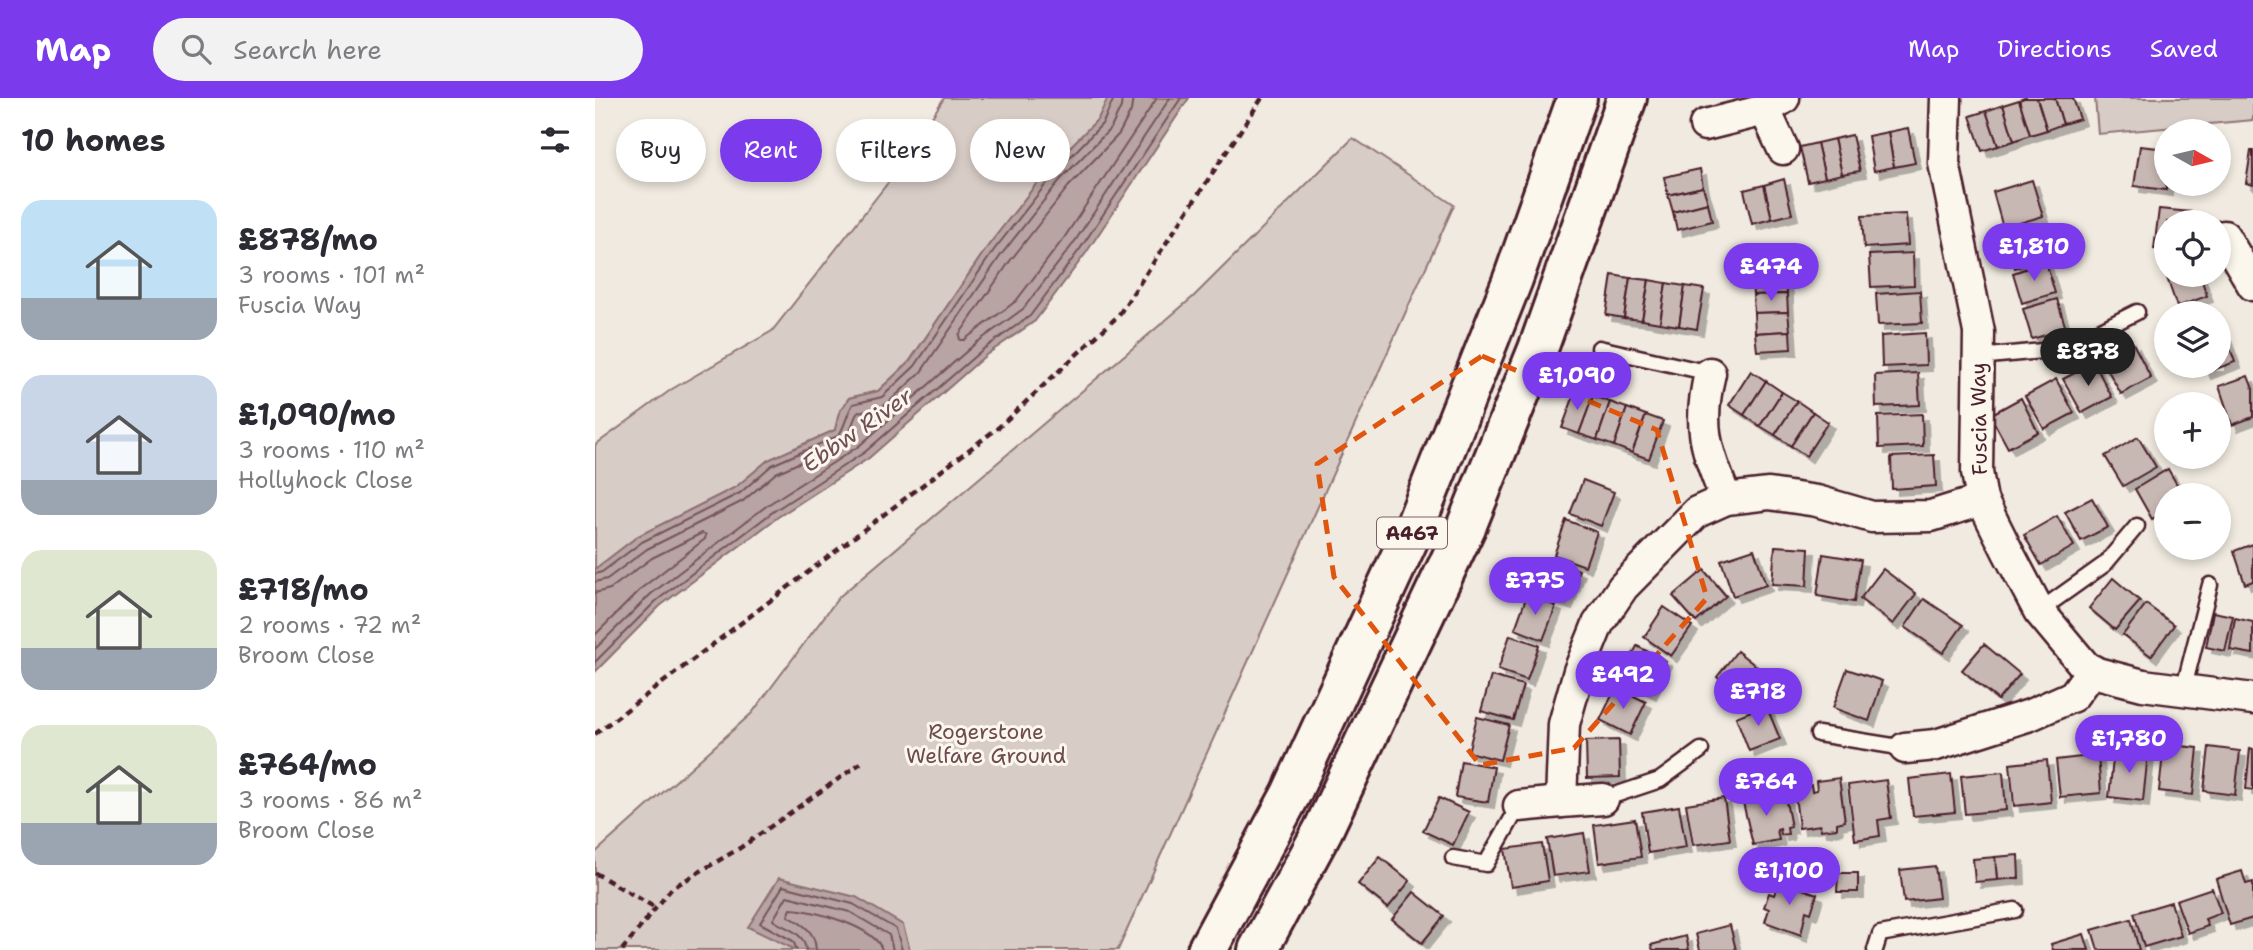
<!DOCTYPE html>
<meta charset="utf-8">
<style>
:root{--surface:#fff;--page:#f2f2f3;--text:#2b2b33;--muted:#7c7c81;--accent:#7c3aed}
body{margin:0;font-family:"Shantell Sans",sans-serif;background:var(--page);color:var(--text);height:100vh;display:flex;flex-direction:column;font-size:26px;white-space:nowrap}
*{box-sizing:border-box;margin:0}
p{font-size:23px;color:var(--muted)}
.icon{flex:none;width:38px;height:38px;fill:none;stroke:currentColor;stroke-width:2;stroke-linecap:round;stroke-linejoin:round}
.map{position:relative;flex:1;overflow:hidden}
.side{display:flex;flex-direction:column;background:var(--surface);width:595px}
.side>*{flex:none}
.hud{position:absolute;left:21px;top:21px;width:665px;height:63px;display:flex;gap:14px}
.needle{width:46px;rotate:98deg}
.tools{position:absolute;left:1559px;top:21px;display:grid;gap:14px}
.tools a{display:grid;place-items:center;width:77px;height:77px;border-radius:50%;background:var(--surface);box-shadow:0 4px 10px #0003;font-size:35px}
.price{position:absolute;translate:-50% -60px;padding:0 16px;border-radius:24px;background:var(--accent);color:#fff;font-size:23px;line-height:46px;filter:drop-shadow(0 2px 4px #0008)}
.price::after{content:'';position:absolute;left:50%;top:42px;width:21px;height:16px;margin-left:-10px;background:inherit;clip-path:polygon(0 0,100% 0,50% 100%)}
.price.on{background:#222;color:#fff}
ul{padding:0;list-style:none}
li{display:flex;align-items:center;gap:21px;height:175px;padding:0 21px}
li span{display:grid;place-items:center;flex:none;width:196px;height:140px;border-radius:21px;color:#555}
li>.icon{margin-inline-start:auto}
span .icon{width:84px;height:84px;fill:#fffc;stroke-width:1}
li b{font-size:30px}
h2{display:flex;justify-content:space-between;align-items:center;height:84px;padding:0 21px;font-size:30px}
.pill{padding:0 24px;border-radius:32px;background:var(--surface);box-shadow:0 4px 10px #0003;font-size:24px;line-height:63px}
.pill.on{background:var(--accent);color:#fff}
header{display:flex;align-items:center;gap:42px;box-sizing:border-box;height:98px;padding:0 35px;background:var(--accent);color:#fff}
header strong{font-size:33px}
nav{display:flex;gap:38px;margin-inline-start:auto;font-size:24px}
.search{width:490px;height:63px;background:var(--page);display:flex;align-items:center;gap:18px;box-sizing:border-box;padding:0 24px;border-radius:38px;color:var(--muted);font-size:26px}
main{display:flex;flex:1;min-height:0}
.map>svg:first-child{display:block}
.green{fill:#d8ccc6;stroke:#917678;stroke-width:2}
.water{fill:#b8a4a2;stroke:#8c6f72;stroke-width:2}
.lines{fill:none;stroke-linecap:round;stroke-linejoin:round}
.shore{stroke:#76545b;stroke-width:2}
.building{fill:#c8b8b3;stroke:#4a1f2b;stroke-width:2;filter:url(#shadow)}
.service-casing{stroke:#4a1f2b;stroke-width:19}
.minor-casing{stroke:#4a1f2b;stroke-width:35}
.primary-casing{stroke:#4a1f2b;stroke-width:44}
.path{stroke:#4a1f2b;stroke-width:4.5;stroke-dasharray:7 5;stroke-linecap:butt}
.service{stroke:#fbf7ec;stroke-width:14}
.minor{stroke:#fbf7ec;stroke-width:30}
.primary{stroke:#fbf7ec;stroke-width:38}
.marked{fill:none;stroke:#e0560e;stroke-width:5;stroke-dasharray:14 9;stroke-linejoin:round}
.labels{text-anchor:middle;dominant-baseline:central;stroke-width:6;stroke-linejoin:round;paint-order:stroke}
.shield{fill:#fbf7ec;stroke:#7f6065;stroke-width:2}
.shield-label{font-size:19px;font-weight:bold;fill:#4a1f2b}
.street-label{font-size:21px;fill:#4a1f2b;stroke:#fbf7ec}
.park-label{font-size:21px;fill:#6e4a52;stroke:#fbf7ec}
.water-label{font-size:23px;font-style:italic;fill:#704e55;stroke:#fbf7ec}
</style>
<header>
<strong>Map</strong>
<div class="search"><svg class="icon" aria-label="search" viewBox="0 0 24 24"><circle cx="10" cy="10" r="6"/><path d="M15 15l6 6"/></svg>Search here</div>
<nav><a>Map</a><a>Directions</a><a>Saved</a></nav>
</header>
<main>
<section class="side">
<h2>10 homes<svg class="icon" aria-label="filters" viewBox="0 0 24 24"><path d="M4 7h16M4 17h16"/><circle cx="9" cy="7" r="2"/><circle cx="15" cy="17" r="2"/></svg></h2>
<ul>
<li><span style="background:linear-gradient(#bfe0f5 70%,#9aa5b1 0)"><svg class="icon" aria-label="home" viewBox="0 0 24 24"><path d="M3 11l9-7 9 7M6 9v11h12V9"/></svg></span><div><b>£878/mo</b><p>3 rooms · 101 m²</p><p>Fuscia Way</p></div></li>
<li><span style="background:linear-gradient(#c9d6e8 75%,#9aa5b1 0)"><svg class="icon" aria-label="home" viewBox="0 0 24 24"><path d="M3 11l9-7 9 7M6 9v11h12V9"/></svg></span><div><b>£1,090/mo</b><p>3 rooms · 110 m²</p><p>Hollyhock Close</p></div></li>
<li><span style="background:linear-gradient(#dfe7d0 70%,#9aa5b1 0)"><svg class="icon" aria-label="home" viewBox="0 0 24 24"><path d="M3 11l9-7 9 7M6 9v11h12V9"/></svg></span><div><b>£718/mo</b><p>2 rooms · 72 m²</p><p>Broom Close</p></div></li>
<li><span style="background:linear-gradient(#dfe7d0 70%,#9aa5b1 0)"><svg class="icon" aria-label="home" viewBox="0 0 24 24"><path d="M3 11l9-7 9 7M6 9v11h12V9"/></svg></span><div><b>£764/mo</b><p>3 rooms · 86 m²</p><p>Broom Close</p></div></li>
</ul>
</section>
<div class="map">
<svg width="1658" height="852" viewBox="0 0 1658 852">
<defs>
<filter id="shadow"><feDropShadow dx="6" dy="6" stdDeviation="0" flood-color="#0004"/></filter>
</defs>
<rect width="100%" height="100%" fill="#f0eae0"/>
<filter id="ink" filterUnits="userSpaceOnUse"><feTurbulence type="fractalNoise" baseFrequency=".0143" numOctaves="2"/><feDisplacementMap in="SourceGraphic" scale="14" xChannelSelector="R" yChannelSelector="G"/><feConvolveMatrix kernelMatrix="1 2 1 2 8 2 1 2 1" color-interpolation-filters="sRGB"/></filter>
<g filter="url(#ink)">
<g class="green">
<path d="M349 0H513L503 21 453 71 393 148 314 264 283 293 254 300 244 315 240 332 173 362 141 389 43 438 0 471V347L77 291 177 233 306 68Z"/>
<path d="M1500 0H1658V22L1503 36Z"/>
<path d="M758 40 859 107 523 852H0V755L157 615 244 499 598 199Z"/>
</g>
<g class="water">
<path d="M513 0H594L491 155 440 223 391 257 274 360 183 419 65 508 0 574V471L43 438 141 389 173 362 240 332 244 315 254 300 283 293 314 264 393 148 453 71 503 21Z"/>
<path d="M184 780 261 799 308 827 315 852H201L153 829Z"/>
</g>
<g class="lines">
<g class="shore">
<path d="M538 0 536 13 524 36 473 89 415 163 364 237 365 242H369L421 203 469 140 562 0"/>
<path d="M0 476 7 474 47 444 145 395 177 367 243 338C250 330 251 317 258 306L287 299 320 268 399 152 459 76 508 25 519 0"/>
<path d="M0 484 12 481 52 451 148 403 181 375 248 345C257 337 256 324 263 314L288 308 294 304 326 274 406 157 465 82 516 30 526 9 527 0"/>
<path d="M0 495 15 491 57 460 107 435 111 437 110 441 48 489 0 537"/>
<path d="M0 551 56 496 174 406 264 348 381 245 428 211 478 146 575 0"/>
<path d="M0 564 61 503 179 413 270 354 387 252 435 218 485 151 586 0"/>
<path d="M202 852 198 843 165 825 188 788 258 806 301 831 307 852"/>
<path d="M211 852C209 833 190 831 178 822L192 798 255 814 294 837 298 852"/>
<path d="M221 852C220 832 208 827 193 818L196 811C218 812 281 829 287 852"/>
</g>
</g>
<g class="building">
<path d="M1429 0H1442L1452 32 1435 37 1424 2Z"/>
<path d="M1442 0H1460L1468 26 1452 32Z"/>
<path d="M1460 0H1478L1485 21 1468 26Z"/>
<path d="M1424 2 1435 37 1419 43 1408 7Z"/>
<path d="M1408 7 1419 43 1403 48 1391 13Z"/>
<path d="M1391 13 1403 48 1387 53 1375 18Z"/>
<path d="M1313 30 1320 65 1299 69 1293 34Z"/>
<path d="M1293 34 1299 69 1279 73 1273 38Z"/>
<path d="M1257 37 1265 73 1247 76 1239 41Z"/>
<path d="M1239 41 1247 76 1230 80 1222 45Z"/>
<path d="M1222 45 1230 80 1213 84 1205 49Z"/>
<path d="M1545 48 1572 51 1571 92 1539 88Z"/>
<path d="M1656 53H1658V87L1651 85Z"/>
<path d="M1105 71 1108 89 1073 97 1069 79Z"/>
<path d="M1189 81 1197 116 1177 121 1169 87Z"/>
<path d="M1437 82 1448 118 1408 130 1398 94Z"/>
<path d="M1169 87 1177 121 1157 126 1149 92Z"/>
<path d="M1108 89 1113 105 1078 114 1073 97Z"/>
<path d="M1113 105 1117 123 1082 132 1078 114Z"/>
<path d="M1564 111 1596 114 1595 124H1572V152L1559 151Z"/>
<path d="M1311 116 1313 147 1269 150 1267 118Z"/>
<path d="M1444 129 1453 160 1420 170 1410 139Z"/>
<path d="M1318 155 1319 187 1276 189 1274 157Z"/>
<path d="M1451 164 1460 195 1427 205 1418 175Z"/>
<path d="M1572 170V177H1605L1612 198 1582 209 1569 171Z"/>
<path d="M1017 177 1035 180 1029 220 1011 217Z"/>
<path d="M1191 177 1192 196 1158 197 1157 179Z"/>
<path d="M1035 180 1054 182 1047 222 1029 220Z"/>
<path d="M1054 182 1071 185 1065 225 1047 222Z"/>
<path d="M1071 185 1090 188 1084 228 1065 225Z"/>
<path d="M1090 188 1109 191 1102 231 1084 228Z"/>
<path d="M1325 193 1327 225 1283 227 1281 196Z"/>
<path d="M1192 196 1193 214 1159 215 1158 197Z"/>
<path d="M1462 201 1471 231 1437 241 1428 211Z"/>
<path d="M1193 214 1195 233 1160 235 1159 215Z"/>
<path d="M1624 226H1626L1640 264 1610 275 1607 268H1624Z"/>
<path d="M1195 233 1196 251 1162 253 1160 235Z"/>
<path d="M1330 235 1331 267 1287 269 1286 238Z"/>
<path d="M1538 245 1556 280 1526 296 1507 262Z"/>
<path d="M1499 265 1517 299 1487 315 1468 281Z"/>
<path d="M1156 273 1171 283 1149 317 1134 307Z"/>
<path d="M1323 275 1325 307 1281 309 1280 277Z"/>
<path d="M1653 278 1658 291V319L1637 327 1624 288Z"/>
<path d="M1461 281 1479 315 1449 331 1430 298Z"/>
<path d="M1171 283 1187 294 1165 328 1149 317Z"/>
<path d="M981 292 998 298 984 336 967 330Z"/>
<path d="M1187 294 1202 303 1180 337 1165 328Z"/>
<path d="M998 298 1015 304 1002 342 984 336Z"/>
<path d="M1426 300 1443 334 1413 350 1395 317Z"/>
<path d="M1202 303 1218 314 1196 348 1180 337Z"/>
<path d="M1015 304 1032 310 1019 348 1002 342Z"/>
<path d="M1032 310 1051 317 1037 355 1019 348Z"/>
<path d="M1218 314 1233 324 1211 358 1196 348Z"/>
<path d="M1327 316 1328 348 1284 350 1283 318Z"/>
<path d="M1051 317 1068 323 1054 361 1037 355Z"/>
<path d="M1543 339 1561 369 1528 388 1510 358Z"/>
<path d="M1339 357 1341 388 1297 391 1296 359Z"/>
<path d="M1573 371 1588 397H1572V412L1557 421 1540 391Z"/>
<path d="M988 382 1019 394 1006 428 975 416Z"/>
<path d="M1497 400 1513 429 1486 443 1470 414Z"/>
<path d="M1462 418 1479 448 1446 467 1429 437Z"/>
<path d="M971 422 1002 434 990 468 959 457Z"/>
<path d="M1658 446V483L1650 486 1639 453Z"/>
<path d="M1180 448 1214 450 1212 488 1177 486Z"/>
<path d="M1159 451 1171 487 1138 498 1126 462Z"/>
<path d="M1228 456 1266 462 1259 504 1222 498Z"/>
<path d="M953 460 984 472 971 506 940 495Z"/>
<path d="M1288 471 1321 496 1298 526 1265 501Z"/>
<path d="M1109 472 1131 498 1101 524 1078 498Z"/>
<path d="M1518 480 1545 503 1520 532 1494 510Z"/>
<path d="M932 497 961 508 948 542 920 531Z"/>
<path d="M1329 501 1368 527 1348 555 1310 529Z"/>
<path d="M1551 506 1579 527 1556 558 1528 537Z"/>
<path d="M1069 509 1097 528 1076 558 1049 539Z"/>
<path d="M1618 514 1638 518 1630 553 1611 549Z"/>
<path d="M1640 520 1658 524V556L1635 552Z"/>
<path d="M915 537 944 547 932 582 903 572Z"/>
<path d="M1389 546 1425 576 1403 602 1367 572Z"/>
<path d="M1042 548 1071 563 1055 595 1025 580Z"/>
<path d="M1142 553 1171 576 1150 602 1122 579Z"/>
<path d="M1252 571 1287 583 1274 623 1238 610Z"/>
<path d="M896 578 928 587 918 622 886 613Z"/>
<path d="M1021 589 1051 604 1035 637 1005 622Z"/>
<path d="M1171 607 1185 641 1154 653 1141 619Z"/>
<path d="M882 619 914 627 905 662 873 654Z"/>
<path d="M1024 642 1025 679 992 680 991 643Z"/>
<path d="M1569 646 1603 650 1598 697 1564 693Z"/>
<path d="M1614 649 1645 653 1640 697 1609 693Z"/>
<path d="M1655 650 1658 651V692L1651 691Z"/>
<path d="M1519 652 1553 655 1548 703 1514 699Z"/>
<path d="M1503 657 1506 695 1465 699 1461 662Z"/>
<path d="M1452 662 1456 704 1419 708 1415 666Z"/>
<path d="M866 663 899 669 893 704 860 699Z"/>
<path d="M1408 674 1411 712 1370 716 1366 678Z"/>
<path d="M1356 676 1360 714 1318 718 1314 681Z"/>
<path d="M1244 680 1250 723 1242 725V730L1226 732 1225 727 1204 730 1199 689 1216 687 1217 693 1222 692 1221 683Z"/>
<path d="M1291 682 1296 720 1283 722 1285 738 1260 742 1253 687Z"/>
<path d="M1166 696 1167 703 1190 698 1196 729 1192 730 1193 736 1186 737 1185 731 1182 732 1184 742 1158 747 1147 700Z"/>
<path d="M844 700 874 714 858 747 828 733Z"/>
<path d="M1129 700 1135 742 1098 747 1091 706Z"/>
<path d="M1084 708 1091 749 1053 755 1047 714Z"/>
<path d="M1040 721 1046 759 1004 765 999 727Z"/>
<path d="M989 735 995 773 958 778 952 741Z"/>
<path d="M947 746 953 783 916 789 910 751Z"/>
<path d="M1423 757 1424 780 1402 782 1400 759Z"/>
<path d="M785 759 815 783 793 810 763 786Z"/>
<path d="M1400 759 1402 782 1380 784 1378 761Z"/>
<path d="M1340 768 1344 800 1309 804 1305 772Z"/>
<path d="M1647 773 1651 786 1658 784V820L1635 827 1621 781Z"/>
<path d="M1243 775H1263V794H1242Z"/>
<path d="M1184 783 1222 796 1216 815 1211 813 1206 837 1170 824 1174 811 1169 809 1174 795 1179 797Z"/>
<path d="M1617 790 1626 815 1610 821 1613 828 1593 835 1581 802Z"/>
<path d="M819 794 849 818 827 845 797 821Z"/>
<path d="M1576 804 1586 838 1549 849 1539 815Z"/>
<path d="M1536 821 1544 852H1503L1497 832Z"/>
<path d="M1135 827 1141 852H1105L1101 836Z"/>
<path d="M1489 836 1494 852H1458L1456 846Z"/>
<path d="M1091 838 1094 852H1058L1056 847Z"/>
</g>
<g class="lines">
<defs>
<g id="service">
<path d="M1004 250 1115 275"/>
<path d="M1383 259 1468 251 1542 214"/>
<path d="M1444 513 1510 466 1542 428"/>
<path d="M1588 593 1615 487"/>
<path d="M1223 636 1310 650"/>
<path d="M1008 701 1065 682 1106 652"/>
<path d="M858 760 891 766 924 708"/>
<path d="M1280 852 1285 836 1420 812"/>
</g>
<g id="minor">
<path d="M1351 0 1349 65 1384 234 1382 374 1387 402 1413 454 1444 513 1494 573 1548 587 1658 601"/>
<path d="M1170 12 1188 51"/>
<path d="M1110 27 1170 12 1189 0"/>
<path d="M1629 138 1658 187"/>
<path d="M1115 275C1102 329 1111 351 1131 401"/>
<path d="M1310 650 1341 647 1435 617 1478 598 1497 572"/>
<path d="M1008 701 966 704 969 626 984 573 1003 526 1028 489 1102 414 1131 401 1174 396 1222 403 1277 419 1336 418 1387 402"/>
<path d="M924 708 966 704"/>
</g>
<g id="primary">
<path d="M612 852 696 696 822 423 918 181 982 0"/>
<path d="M663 852 728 732 871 429 943 251 1032 0"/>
</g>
</defs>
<use href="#service" class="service-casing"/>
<use href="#minor" class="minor-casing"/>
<use href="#primary" class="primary-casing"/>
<g class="path">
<path d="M0 636 404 329 523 218 667 0"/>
<path d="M0 775 61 810"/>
<path d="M27 852 77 790 145 750 266 665"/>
</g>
<use href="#service" class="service"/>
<use href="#minor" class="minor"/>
<use href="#primary" class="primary"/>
</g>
</g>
<path class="marked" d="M887 258 1062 332 1112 500 979 650 885 667 739 479 722 366Z"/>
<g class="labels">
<rect class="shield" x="782" y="419.5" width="70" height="31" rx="5"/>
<g class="shield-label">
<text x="817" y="435">A467</text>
</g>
<g class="street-label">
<text transform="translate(1384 321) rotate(-91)">Fuscia Way</text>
</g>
<g class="park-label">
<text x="391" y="634">Rogerstone<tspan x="391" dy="24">Welfare Ground</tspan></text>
</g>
<g class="water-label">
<text transform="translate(262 332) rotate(-35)">Ebbw River</text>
</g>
</g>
</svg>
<div class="tools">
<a><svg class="needle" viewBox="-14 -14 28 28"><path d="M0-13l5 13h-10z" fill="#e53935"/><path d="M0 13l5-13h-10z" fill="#7c7c81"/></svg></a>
<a><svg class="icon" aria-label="locate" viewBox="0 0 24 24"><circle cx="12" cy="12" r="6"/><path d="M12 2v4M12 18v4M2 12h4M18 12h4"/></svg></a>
<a><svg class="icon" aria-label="layers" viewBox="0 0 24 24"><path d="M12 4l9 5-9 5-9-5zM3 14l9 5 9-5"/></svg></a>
<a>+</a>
<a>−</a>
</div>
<b class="price" style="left:1439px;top:185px">£1,810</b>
<b class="price" style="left:1176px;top:205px">£474</b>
<b class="price on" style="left:1493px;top:290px">£878</b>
<b class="price" style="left:982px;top:314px">£1,090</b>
<b class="price" style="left:940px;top:519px">£775</b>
<b class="price" style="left:1028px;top:613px">£492</b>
<b class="price" style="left:1163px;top:630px">£718</b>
<b class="price" style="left:1534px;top:677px">£1,780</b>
<b class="price" style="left:1171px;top:720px">£764</b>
<b class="price" style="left:1194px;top:809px">£1,100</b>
<div class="hud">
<a class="pill">Buy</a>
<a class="pill on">Rent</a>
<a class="pill">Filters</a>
<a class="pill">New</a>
</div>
</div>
</main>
